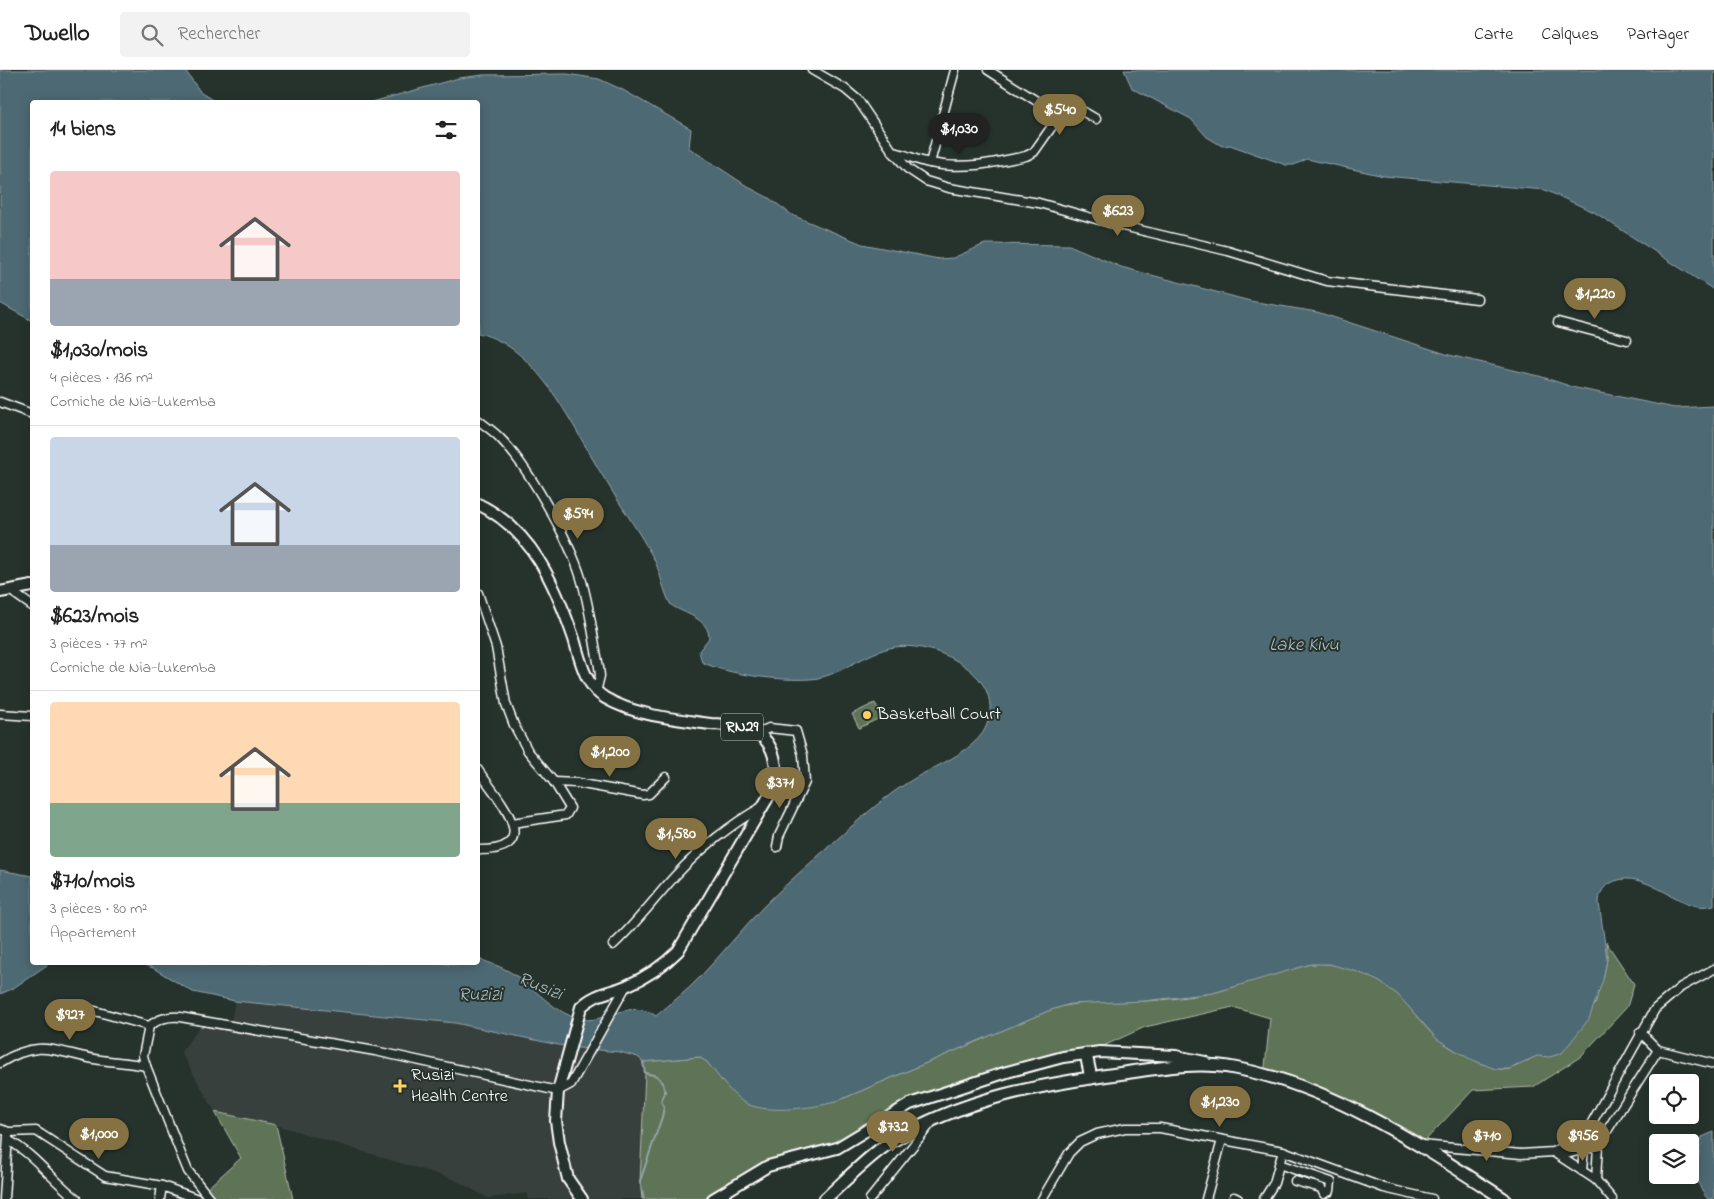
<!DOCTYPE html>
<html lang="fr">
<meta charset="utf-8">
<style>
:root{--surface:#fff;--page:#f2f2f2;--text:#222;--muted:#767676;--line:#e0e0e0;--accent:#857141}
body{margin:0;font-family:"Indie Flower",sans-serif;background:var(--page);color:var(--text);height:100vh;display:flex;flex-direction:column;font-size:19px;white-space:nowrap}
*{box-sizing:border-box;margin:0}
p{font-size:16px;color:var(--muted)}
.icon{flex:none;width:28px;height:28px;fill:none;stroke:currentColor;stroke-width:2;stroke-linecap:round;stroke-linejoin:round}
.map{position:relative;flex:1;overflow:hidden}
.side{position:absolute;left:30px;top:30px;width:450px;height:865px;display:flex;flex-direction:column;background:var(--surface);border-radius:5px;box-shadow:0 2px 12px #0003}
.side>*{flex:none}
.tools{position:absolute;left:1649px;top:1004px;display:grid;gap:10px}
.tools a{display:grid;place-items:center;width:50px;height:50px;border-radius:5px;background:var(--surface);box-shadow:0 2px 12px #0003;font-size:25px}
.price{position:absolute;translate:-50% -42px;padding:0 11px;border-radius:18px;background:var(--accent);color:#fff;font-size:16px;line-height:32px;filter:drop-shadow(0 1px 2px #0008)}
.price::after{content:'';position:absolute;left:50%;top:30px;width:15px;height:11px;margin-left:-8px;background:inherit;clip-path:polygon(0 0,100% 0,50% 100%)}
.price.active{background:#222;color:#fff}
ul{padding:0;list-style:none}
li{display:grid;align-content:center;gap:10px;height:265px;padding:0 20px}
li+li{border-top:1px solid var(--line)}
li span{display:grid;place-items:center;height:155px;border-radius:5px;color:#555}
li>.icon{margin-inline-start:auto}
span .icon{width:90px;height:90px;fill:#fffc;stroke-width:1}
li b{font-size:21px}
h2{display:flex;justify-content:space-between;align-items:center;height:60px;padding:0 20px;font-size:21px}
header{display:flex;align-items:center;gap:30px;box-sizing:border-box;height:70px;padding:0 25px;background:var(--surface);border-bottom:1px solid var(--line)}
header strong{font-size:24px}
nav{display:flex;gap:28px;margin-inline-start:auto;font-size:18px}
.search{width:350px;height:45px;background:var(--page);display:flex;align-items:center;gap:12px;box-sizing:border-box;padding:0 18px;border-radius:5px;color:var(--muted);font-size:19px}
.map>svg:first-child{display:block}
.built{fill:#373f3e}
.green{fill:#5f7356;stroke:#afb9aa}
.water{fill:#4d6973;stroke:#94a5ab}
.lines{fill:none;stroke-linecap:round;stroke-linejoin:round}
.stream{stroke:#94a5ab;stroke-width:2}
.minor-casing{stroke:#fff;stroke-width:11}
.major-casing{stroke:#fff;stroke-width:14}
.highway-casing{stroke:#fff;stroke-width:15}
.minor{stroke:#26332d;stroke-width:8}
.major{stroke:#26332d;stroke-width:10}
.highway{stroke:#26332d;stroke-width:11}
.poi-dot{fill:#ffd166;stroke:#26332d;stroke-width:2}
.labels{text-anchor:middle;dominant-baseline:central;stroke-width:4;stroke-linejoin:round;paint-order:stroke}
.shield{fill:#26332d;stroke:#bec2c0;stroke-width:1}
.shield-label{font-size:16px;font-weight:bold;fill:#fff}
.poi-label{font-size:18px;fill:#fff;stroke:#26332d;text-anchor:start}
.water-label{font-size:19px;font-style:italic;fill:#afbcc0;stroke:#26332d}
</style>
<header>
<strong>Dwello</strong>
<div class="search"><svg class="icon" aria-label="search" viewBox="0 0 24 24"><circle cx="10" cy="10" r="6"/><path d="M15 15l6 6"/></svg>Rechercher</div>
<nav><a>Carte</a><a>Calques</a><a>Partager</a></nav>
</header>
<div class="map">
<svg width="1714" height="1129" viewBox="0 0 1714 1129">
<rect width="100%" height="100%" fill="#26332d"/>
<filter id="ink" filterUnits="userSpaceOnUse"><feTurbulence type="fractalNoise" baseFrequency=".02" numOctaves="2"/><feDisplacementMap in="SourceGraphic" scale="10" xChannelSelector="R" yChannelSelector="G"/><feConvolveMatrix kernelMatrix="1 2 1 2 8 2 1 2 1" color-interpolation-filters="sRGB"/></filter>
<g filter="url(#ink)">
<path class="built" d="M235 931 455 953 568 977 620 982 638 987 643 992 645 1003 640 1111 642 1129H528L527 1123 488 1128 453 1109 276 1055 215 1042 181 982 203 952 230 956Z"/>
<g class="green">
<path d="M875 633 882 647 859 658 852 644Z"/>
<path d="M1606 872 1634 914 1627 937 1580 987 1533 1017 1473 1020 1421 1075 1347 1036 1264 1006 1270 948 1233 937 1145 957 1086 984 935 1025 837 1078 783 1092 713 1129H642L640 1111 645 1003 643 992 699 987 707 992 735 1025 835 1032 1048 941C1079 929 1111 933 1145 931 1167 930 1190 927 1212 923 1250 915 1290 890 1329 894 1353 897 1378 908 1397 924 1412 937 1422 956 1438 969 1450 979 1494 1003 1509 999 1543 988 1570 957 1596 933 1598 909 1611 899 1606 872Z"/>
<path d="M215 1042 276 1055 293 1129H210L204 1121 241 1088Z"/>
</g>
<g class="water">
<path d="M0 0H185L201 23 216 32H32V251L0 233Z"/>
<path d="M1124 0H1714V220L1594 142 1545 120 1384 106 1307 89 1294 95H1286L1230 75 1222 76 1207 67 1191 49 1132 18Z"/>
<path d="M567 4 599 9 623 20 691 59 689 78 750 118 769 128 792 145 862 174 939 189 953 188 985 174 1069 175 1121 197 1250 231 1317 242 1449 285 1539 306 1576 318 1675 338 1714 336V835C1709 836 1703 837 1698 836 1670 831 1638 796 1609 814 1602 818 1599 825 1599 833L1607 889 1603 910 1589 949 1562 983 1550 987 1537 986 1509 999H1495L1468 988 1437 969 1398 925 1380 912 1358 902 1329 894H1311L1213 923 1144 931 1070 934 1048 941 835 1032C812 1038 768 1044 747 1034 731 1026 718 1005 707 992L699 987 643 992 638 987 620 982 568 977 455 953 235 931 193 922 153 898 139 893 439 892 450 895 478 892V889C491 893 508 899 519 908 537 921 556 943 579 949 605 955 630 927 656 946 671 933 687 921 700 907 722 884 742 859 764 836 789 811 816 788 843 764 870 740 896 717 928 701 947 691 975 678 985 659 1010 607 937 571 895 577 866 581 838 608 810 609 781 611 728 605 702 592L699 581 709 568C709 548 684 544 671 535 663 521 661 504 654 489 639 461 620 435 604 408 573 359 540 277 478 263V32H372L459 8 483 5Z"/>
<path d="M0 800 32 806V892L50 893 12 919 0 924Z"/>
<path d="M1714 1062V1129H1708C1691 1111 1698 1090 1702 1067Z"/>
</g>
<g class="lines">
<path class="stream" d="M643 992 645 1003 657 1006 663 1013 665 1022 661 1031 664 1037 662 1047 640 1111 644 1129"/>
<defs>
<g id="minor">
<path d="M812 0 845 19 858 30 893 82 908 99 926 111 949 118 1039 133 1110 153 1228 181 1327 211 1477 229"/>
<path d="M988 0 1060 46"/>
<path d="M893 82C906 84 917 91 930 93 963 100 995 93 1026 86L1034 82 1067 35H1072L1096 49"/>
<path d="M930 93 955 0"/>
<path d="M1558 252 1627 270"/>
<path d="M0 332 32 344"/>
<path d="M478 350C484 355 492 360 499 367 527 395 569 469 581 508 590 537 593 568 599 597L600 606 596 622"/>
<path d="M11 521 32 536"/>
<path d="M478 523 496 577 506 634 514 655 528 681 554 712 570 738 566 745 512 753"/>
<path d="M0 644 32 646"/>
<path d="M758 663 769 658 796 661 803 685 805 712 779 766 777 777"/>
<path d="M478 700C498 729 547 781 478 780"/>
<path d="M554 712 577 713 643 725 649 724 666 707"/>
<path d="M613 875C636 854 654 829 675 806 699 780 731 754 762 737"/>
<path d="M77 936 149 956"/>
<path d="M1640 962 1658 980 1714 994"/>
<path d="M0 993C36 970 52 980 89 988 107 992 127 992 146 996"/>
<path d="M0 1059 9 1062 36 1061 105 1106 162 1116 198 1129"/>
<path d="M8 1070C35 1085 52 1110 77 1129"/>
<path d="M1421 1075 1521 1084 1553 1082 1585 1065"/>
<path d="M1553 1082 1596 1110 1612 1129"/>
<path d="M1560 1086 1598 1075"/>
<path d="M1279 1094 1331 1112 1330 1121 1324 1124 1321 1118 1295 1111"/>
<path d="M1582 1101 1585 1065 1655 939 1681 917 1714 899"/>
<path d="M1596 1110 1598 1075 1658 980"/>
<path d="M1234 1127 1238 1129"/>
<path d="M4 1129 8 1066"/>
<path d="M160 1129 162 1116"/>
<path d="M210 1129 188 1101 181 1084 146 996 143 986 149 956C159 949 167 946 180 947L375 981 558 1021 571 1014 626 916"/>
<path d="M870 1129 932 1052"/>
<path d="M1042 1129 1069 1083 1080 1072 1097 1064 1125 1058H1160L1283 1081 1384 1118 1432 1129"/>
<path d="M1206 1129 1222 1070"/>
<path d="M1264 1129 1274 1113 1283 1081"/>
</g>
<g id="major">
<path d="M478 434C532 460 555 514 574 569 580 589 585 616 605 628 636 646 676 649 711 654 726 655 742 655 755 662 775 672 780 700 773 719L678 881C664 895 645 908 626 916 610 923 595 923 581 937L558 1021 556 1051 559 1072 568 1109 582 1129"/>
<path d="M0 522 32 516"/>
<path d="M713 1129 768 1096 837 1078 910 1034 1007 1002 1063 987 1100 982 1176 986 1205 992"/>
</g>
<g id="highway">
<path d="M1086 984 1091 1008"/>
<path d="M825 1129C844 1112 869 1085 891 1072 961 1028 1044 1014 1124 1003 1160 998 1198 991 1234 998 1333 1016 1420 1075 1504 1129"/>
</g>
</defs>
<use href="#minor" class="minor-casing"/>
<use href="#major" class="major-casing"/>
<use href="#highway" class="highway-casing"/>
<use href="#minor" class="minor"/>
<use href="#major" class="major"/>
<use href="#highway" class="highway"/>
</g>
</g>
<g class="poi-dot">
<circle cx="867" cy="645" r="5"/>
<path d="M397.5 1008.5h5v5h5v5h-5v5h-5v-5h-5v-5h5z"/>
</g>
<g class="labels">
<rect class="shield" x="721" y="643.5" width="42" height="27" rx="4"/>
<g class="shield-label">
<text x="742" y="657">RN29</text>
</g>
<g class="poi-label">
<text x="877" y="645">Basketball Court</text>
<text x="411" y="1006">Rusizi<tspan x="411" dy="21">Health Centre</tspan></text>
</g>
<g class="water-label">
<text x="1304" y="575">Lake Kivu</text>
<text transform="translate(540 917) rotate(22)">Rusizi</text>
<text x="480" y="925">Ruzizi</text>
</g>
</g>
</svg>
<div class="tools">
<a><svg class="icon" aria-label="locate" viewBox="0 0 24 24"><circle cx="12" cy="12" r="6"/><path d="M12 2v4M12 18v4M2 12h4M18 12h4"/></svg></a>
<a><svg class="icon" aria-label="layers" viewBox="0 0 24 24"><path d="M12 4l9 5-9 5-9-5zM3 14l9 5 9-5"/></svg></a>
</div>
<b class="price" style="left:1060px;top:66px">$540</b>
<b class="price active" style="left:959px;top:85px">$1,030</b>
<b class="price" style="left:1118px;top:167px">$623</b>
<b class="price" style="left:1595px;top:250px">$1,220</b>
<b class="price" style="left:578px;top:470px">$594</b>
<b class="price" style="left:610px;top:708px">$1,200</b>
<b class="price" style="left:780px;top:739px">$371</b>
<b class="price" style="left:676px;top:790px">$1,580</b>
<b class="price" style="left:70px;top:971px">$927</b>
<b class="price" style="left:1220px;top:1058px">$1,230</b>
<b class="price" style="left:893px;top:1083px">$732</b>
<b class="price" style="left:99px;top:1090px">$1,000</b>
<b class="price" style="left:1487px;top:1092px">$710</b>
<b class="price" style="left:1583px;top:1092px">$956</b>
<section class="side">
<h2>14 biens<svg class="icon" aria-label="filters" viewBox="0 0 24 24"><path d="M4 7h16M4 17h16"/><circle cx="9" cy="7" r="2"/><circle cx="15" cy="17" r="2"/></svg></h2>
<ul>
<li><span style="background:linear-gradient(#f6c9c9 70%,#9aa5b1 0)"><svg class="icon" aria-label="home" viewBox="0 0 24 24"><path d="M3 11l9-7 9 7M6 9v11h12V9"/></svg></span><div><b>$1,030/mois</b><p>4 pièces · 136 m²</p><p>Corniche de Nia-Lukemba</p></div></li>
<li><span style="background:linear-gradient(#c9d6e8 70%,#9aa5b1 0)"><svg class="icon" aria-label="home" viewBox="0 0 24 24"><path d="M3 11l9-7 9 7M6 9v11h12V9"/></svg></span><div><b>$623/mois</b><p>3 pièces · 77 m²</p><p>Corniche de Nia-Lukemba</p></div></li>
<li><span style="background:linear-gradient(#ffd9b3 65%,#7fa58c 0)"><svg class="icon" aria-label="home" viewBox="0 0 24 24"><path d="M3 11l9-7 9 7M6 9v11h12V9"/></svg></span><div><b>$710/mois</b><p>3 pièces · 80 m²</p><p>Appartement</p></div></li>
</ul>
</section>
</div>
